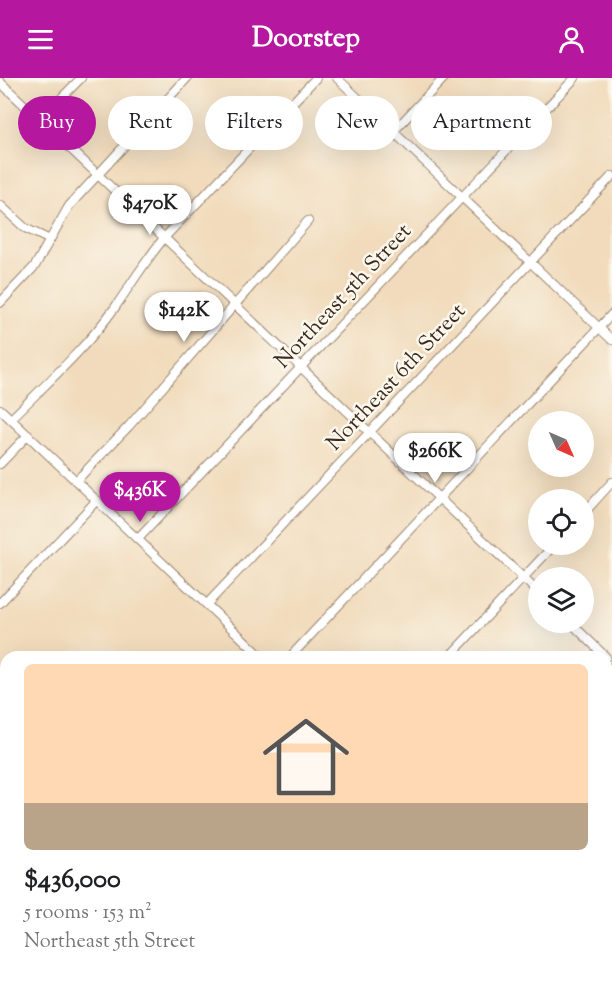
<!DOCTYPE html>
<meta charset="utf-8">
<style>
:root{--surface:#fff;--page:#f6f6f6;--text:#202124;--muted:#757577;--line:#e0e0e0;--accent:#b5179e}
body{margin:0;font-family:"Sorts Mill Goudy",serif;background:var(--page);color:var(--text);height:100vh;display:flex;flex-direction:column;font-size:22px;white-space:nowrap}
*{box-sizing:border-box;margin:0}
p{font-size:20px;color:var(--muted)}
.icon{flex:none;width:33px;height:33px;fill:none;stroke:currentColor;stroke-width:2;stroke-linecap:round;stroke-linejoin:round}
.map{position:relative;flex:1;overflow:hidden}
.panel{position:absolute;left:0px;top:573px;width:612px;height:330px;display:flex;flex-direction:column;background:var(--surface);border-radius:18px 18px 0 0;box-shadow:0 6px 24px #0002}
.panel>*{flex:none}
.guide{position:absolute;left:18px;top:18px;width:576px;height:54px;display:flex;gap:12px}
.needle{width:39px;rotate:135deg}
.controls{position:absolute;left:528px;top:333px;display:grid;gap:12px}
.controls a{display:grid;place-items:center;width:66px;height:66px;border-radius:50%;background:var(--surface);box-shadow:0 6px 24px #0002;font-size:30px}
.price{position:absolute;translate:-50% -51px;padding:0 14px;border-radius:21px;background:#fff;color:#222;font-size:20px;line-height:39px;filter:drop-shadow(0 2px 3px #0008)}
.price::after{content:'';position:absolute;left:50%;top:36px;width:18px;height:14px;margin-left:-9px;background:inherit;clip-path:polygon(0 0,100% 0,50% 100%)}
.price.active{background:var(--accent);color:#fff}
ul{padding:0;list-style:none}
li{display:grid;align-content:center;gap:12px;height:318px;padding:0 24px}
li+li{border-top:2px solid var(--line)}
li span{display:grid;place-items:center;height:186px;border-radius:9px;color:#555}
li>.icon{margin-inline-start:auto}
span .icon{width:108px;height:108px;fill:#fffc;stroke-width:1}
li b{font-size:26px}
.tag{padding:0 21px;border-radius:27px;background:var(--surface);box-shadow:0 6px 24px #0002;font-size:21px;line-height:54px}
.tag.active{background:var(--accent);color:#fff}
header{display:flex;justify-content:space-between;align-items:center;height:78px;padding:0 24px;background:var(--accent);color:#fff;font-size:27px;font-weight:700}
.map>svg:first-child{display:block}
.green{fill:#83c984;stroke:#5f7a51;stroke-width:1.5}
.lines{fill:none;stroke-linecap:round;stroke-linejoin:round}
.minor-casing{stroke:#96826d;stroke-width:10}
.minor{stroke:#fff;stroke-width:8}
.labels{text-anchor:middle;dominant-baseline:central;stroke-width:5;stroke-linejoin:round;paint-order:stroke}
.street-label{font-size:22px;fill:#3b2a1e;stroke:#fbf7ec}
</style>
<header><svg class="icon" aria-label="menu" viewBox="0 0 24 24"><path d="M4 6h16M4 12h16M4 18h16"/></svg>Doorstep<svg class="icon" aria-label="person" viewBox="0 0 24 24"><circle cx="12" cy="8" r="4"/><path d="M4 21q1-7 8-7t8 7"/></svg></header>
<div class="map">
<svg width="612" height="903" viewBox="0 0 612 903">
<rect width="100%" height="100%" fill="#fbf7ec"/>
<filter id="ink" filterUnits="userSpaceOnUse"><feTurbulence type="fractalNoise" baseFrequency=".0167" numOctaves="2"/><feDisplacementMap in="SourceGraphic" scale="12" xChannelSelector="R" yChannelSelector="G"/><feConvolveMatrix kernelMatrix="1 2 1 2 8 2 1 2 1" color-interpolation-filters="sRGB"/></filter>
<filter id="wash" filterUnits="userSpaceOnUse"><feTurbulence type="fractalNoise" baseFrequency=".008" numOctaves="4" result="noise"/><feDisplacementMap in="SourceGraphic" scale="24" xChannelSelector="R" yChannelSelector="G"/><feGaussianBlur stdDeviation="1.35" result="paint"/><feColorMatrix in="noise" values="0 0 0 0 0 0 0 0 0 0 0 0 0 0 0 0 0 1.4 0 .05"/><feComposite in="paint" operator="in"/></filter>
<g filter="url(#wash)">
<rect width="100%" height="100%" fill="#f1dbbc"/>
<path class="green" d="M0 733 6 739V897H172L178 903H0Z"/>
</g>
<g filter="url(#ink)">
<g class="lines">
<defs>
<g id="minor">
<path d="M337 0 612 262"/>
<path d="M0 4 538 514"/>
<path d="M40 42 81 0"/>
<path d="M393 54 444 0"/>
<path d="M0 127 25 150 50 162"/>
<path d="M0 225 35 188 69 128 187 0"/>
<path d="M0 331 262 579"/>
<path d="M11 341C47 305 86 270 116 228 132 205 146 182 164 160L316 0"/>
<path d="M0 386 28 357"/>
<path d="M76 403 129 348 308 143"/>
<path d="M584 435 612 404"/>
<path d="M138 461 575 0"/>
<path d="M0 525 97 422"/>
<path d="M207 526 612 98"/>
<path d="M570 544 606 579"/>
<path d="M290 579 612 236"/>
<path d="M449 579 555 466"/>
<path d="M606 596 612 589"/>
<path d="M0 653 6 659"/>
<path d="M606 773 612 766"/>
<path d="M255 897 261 903"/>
<path d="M599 897 605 903"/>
<path d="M320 903 326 897"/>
<path d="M533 903 539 897"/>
</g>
</defs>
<use href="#minor" class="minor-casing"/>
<use href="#minor" class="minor"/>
</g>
</g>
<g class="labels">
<g class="street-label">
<text transform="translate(344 219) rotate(-47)">Northeast 5th Street</text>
<text transform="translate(397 300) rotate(-47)">Northeast 6th Street</text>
</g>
</g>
</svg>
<div class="controls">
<a><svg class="needle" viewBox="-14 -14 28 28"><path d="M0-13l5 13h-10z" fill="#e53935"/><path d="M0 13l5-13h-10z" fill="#757577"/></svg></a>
<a><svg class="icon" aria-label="locate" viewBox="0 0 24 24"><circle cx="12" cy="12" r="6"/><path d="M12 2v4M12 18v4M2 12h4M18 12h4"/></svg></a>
<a><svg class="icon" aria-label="layers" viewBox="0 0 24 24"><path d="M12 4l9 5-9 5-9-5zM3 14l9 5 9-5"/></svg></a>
</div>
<b class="price" style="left:150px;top:158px">$470K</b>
<b class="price" style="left:184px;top:265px">$142K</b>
<b class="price" style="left:435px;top:406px">$266K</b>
<b class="price active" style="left:140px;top:445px">$436K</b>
<div class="guide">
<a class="tag active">Buy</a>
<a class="tag">Rent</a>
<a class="tag">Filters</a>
<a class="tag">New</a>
<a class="tag">Apartment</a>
</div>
<section class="panel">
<ul>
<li><span style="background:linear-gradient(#ffd9b3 75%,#b9a48a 0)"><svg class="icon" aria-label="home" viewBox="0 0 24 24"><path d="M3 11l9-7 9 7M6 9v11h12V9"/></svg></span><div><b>$436,000</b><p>5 rooms · 153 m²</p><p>Northeast 5th Street</p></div></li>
</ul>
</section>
</div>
